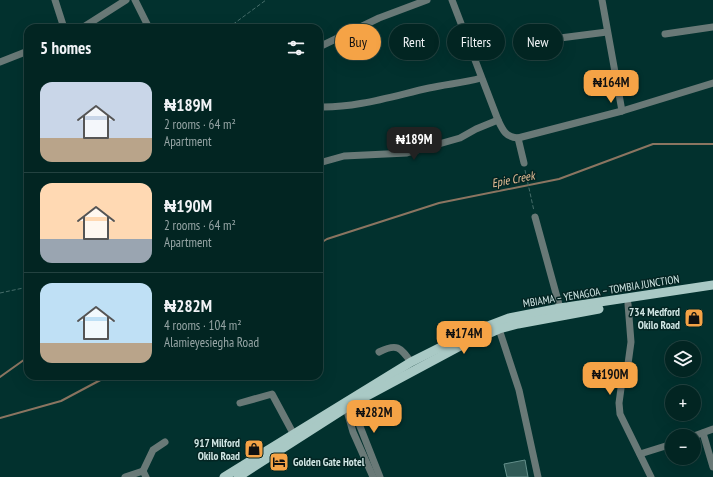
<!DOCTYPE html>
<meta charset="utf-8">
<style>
:root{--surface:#022522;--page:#10312f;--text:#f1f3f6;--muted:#96a5a5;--line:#234240;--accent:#f5a346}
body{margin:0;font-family:"PT Sans Narrow",sans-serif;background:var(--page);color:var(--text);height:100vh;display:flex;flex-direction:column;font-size:15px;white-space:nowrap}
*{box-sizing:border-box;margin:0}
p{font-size:13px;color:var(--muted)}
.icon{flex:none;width:22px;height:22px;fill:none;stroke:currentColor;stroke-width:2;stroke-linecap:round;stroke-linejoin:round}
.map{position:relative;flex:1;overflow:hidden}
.sheet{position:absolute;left:24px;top:24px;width:299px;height:356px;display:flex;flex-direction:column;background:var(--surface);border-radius:12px;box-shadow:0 4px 16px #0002,0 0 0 1px var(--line)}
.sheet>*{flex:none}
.hud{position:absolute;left:335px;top:24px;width:318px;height:36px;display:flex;gap:8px}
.tools{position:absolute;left:665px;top:341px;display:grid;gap:8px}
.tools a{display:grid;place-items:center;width:36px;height:36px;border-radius:50%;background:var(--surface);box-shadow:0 4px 16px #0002,0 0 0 1px var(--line);font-size:20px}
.price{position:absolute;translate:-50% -34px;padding:0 9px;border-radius:8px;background:var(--accent);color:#111;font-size:13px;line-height:26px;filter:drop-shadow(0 1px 2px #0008)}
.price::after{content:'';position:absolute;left:50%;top:24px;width:12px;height:9px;margin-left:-6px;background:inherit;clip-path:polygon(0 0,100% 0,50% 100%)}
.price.active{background:#222;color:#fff}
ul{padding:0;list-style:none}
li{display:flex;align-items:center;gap:12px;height:100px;padding:0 16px}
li+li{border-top:1px solid var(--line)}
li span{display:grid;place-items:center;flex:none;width:112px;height:80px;border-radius:12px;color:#555}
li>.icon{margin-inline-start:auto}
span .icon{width:48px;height:48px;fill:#fffc;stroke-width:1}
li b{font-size:17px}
h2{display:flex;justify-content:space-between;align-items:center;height:48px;padding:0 16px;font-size:17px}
.tag{padding:0 14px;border-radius:18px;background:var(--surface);box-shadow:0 4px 16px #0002,0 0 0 1px var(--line);font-size:14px;line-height:36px}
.tag.active{background:var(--accent);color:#111}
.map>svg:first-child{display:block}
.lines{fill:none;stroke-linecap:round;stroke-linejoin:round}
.stream{stroke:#8b7561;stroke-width:2}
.building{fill:#305a56;stroke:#648f8b}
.path{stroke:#466d6a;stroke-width:1;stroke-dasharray:4 2;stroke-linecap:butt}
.minor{stroke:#697977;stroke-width:7}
.major{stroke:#a9c9c5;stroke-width:9}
.labels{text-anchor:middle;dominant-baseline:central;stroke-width:3;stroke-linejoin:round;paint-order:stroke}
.street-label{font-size:11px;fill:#d0e6e4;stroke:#042523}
.poi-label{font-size:11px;font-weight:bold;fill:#d0e6e4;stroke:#042523;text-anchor:end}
.water-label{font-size:12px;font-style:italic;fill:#eac199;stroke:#042523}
</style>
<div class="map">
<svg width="713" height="477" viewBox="0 0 713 477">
<rect width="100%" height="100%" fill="#02312e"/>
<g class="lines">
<g class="stream">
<path d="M319 244 327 239 439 203 559 179 653 144H713"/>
<path d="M0 377 28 357"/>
<path d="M0 418 61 401 108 376"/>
</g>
</g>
<path class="building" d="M525 460 528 477H507L504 464Z"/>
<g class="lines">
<g class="path">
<path d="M228 28 266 0"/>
<path d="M525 170 534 211"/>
<path d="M0 293 28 287"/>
</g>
<g class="minor">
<path d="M55 0 64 28"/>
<path d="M135 0 149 28"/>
<path d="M452 0 498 120C503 131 506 137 518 138L622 111 713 83"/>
<path d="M602 0 622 111"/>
<path d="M82 28 126 0"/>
<path d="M665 34 713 27"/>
<path d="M560 38 607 32"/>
<path d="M319 47 379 18 427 0"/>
<path d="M0 62 28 51"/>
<path d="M319 107C356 108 393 96 429 88 446 84 464 83 481 78"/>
<path d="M518 138 524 163"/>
<path d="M319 163 344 156 407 153 460 138 476 129 498 120"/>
<path d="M535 217 560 308"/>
<path d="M628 304 631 342 628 364 622 381 619 403 620 414 651 477"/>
<path d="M499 329 519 390 538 477"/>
<path d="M379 352C397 343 400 347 411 362"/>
<path d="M350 401 380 477"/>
<path d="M240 403 272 394 293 433"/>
<path d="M345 404 353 432 373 477"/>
<path d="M703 433 713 467"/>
<path d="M694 436 713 429"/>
<path d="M640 454 672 444"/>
<path d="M125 477 143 471"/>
<path d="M146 477 143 471 153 450 165 442"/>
</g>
<g class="major">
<path d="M224 477 411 362 467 334 509 318 560 308 713 285"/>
<path d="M238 477 352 404 462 345 499 329 518 324 599 309"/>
</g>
</g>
<defs>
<symbol id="shop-square" viewBox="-11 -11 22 22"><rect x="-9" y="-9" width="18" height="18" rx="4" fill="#f5a346" stroke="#042523"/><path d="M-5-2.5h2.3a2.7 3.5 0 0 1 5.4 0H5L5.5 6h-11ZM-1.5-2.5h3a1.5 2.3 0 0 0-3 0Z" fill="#111"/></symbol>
<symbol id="hotel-square" viewBox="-11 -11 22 22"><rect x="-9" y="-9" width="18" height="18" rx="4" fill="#f5a346" stroke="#042523"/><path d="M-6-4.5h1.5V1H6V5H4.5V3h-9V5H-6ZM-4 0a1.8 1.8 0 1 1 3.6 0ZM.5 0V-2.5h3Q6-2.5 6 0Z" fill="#111"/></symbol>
</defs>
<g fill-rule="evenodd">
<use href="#shop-square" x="683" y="307" width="22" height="22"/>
<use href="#shop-square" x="243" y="438" width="22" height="22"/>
<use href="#hotel-square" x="268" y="451" width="22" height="22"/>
</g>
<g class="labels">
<g class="street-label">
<text transform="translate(601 291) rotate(-9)">MBIAMA – YENAGOA – TOMBIA JUNCTION</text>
</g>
<g class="poi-label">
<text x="680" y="312">734 Medford<tspan x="680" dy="13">Okilo Road</tspan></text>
<text x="240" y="443">917 Milford<tspan x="240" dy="13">Okilo Road</tspan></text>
<text x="293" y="462" text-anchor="start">Golden Gate Hotel</text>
</g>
<g class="water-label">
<text transform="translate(513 179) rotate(-11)">Epie Creek</text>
</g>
</g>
</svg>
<div class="tools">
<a><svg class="icon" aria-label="layers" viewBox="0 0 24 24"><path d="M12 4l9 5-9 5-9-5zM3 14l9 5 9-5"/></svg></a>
<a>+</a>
<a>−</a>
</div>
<b class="price" style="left:611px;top:104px">₦164M</b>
<b class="price active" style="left:414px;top:161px">₦189M</b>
<b class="price" style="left:464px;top:355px">₦174M</b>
<b class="price" style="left:610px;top:396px">₦190M</b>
<b class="price" style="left:374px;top:434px">₦282M</b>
<div class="hud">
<a class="tag active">Buy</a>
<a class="tag">Rent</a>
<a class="tag">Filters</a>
<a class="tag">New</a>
</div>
<section class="sheet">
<h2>5 homes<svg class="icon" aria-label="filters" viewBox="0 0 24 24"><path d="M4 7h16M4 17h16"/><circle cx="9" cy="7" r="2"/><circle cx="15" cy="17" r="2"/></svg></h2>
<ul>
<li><span style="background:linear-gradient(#c9d6e8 70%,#b9a48a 0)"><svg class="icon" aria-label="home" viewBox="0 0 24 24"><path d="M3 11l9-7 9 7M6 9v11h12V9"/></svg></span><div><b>₦189M</b><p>2 rooms · 64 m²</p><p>Apartment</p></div></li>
<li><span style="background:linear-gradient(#ffd9b3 70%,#9aa5b1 0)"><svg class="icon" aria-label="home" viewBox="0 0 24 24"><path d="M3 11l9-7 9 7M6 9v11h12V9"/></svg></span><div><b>₦190M</b><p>2 rooms · 64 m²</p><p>Apartment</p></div></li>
<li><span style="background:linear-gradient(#bfe0f5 75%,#b9a48a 0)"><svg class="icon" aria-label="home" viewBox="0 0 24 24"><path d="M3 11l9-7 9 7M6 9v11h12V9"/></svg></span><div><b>₦282M</b><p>4 rooms · 104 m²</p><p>Alamieyesiegha Road</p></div></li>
</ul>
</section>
</div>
